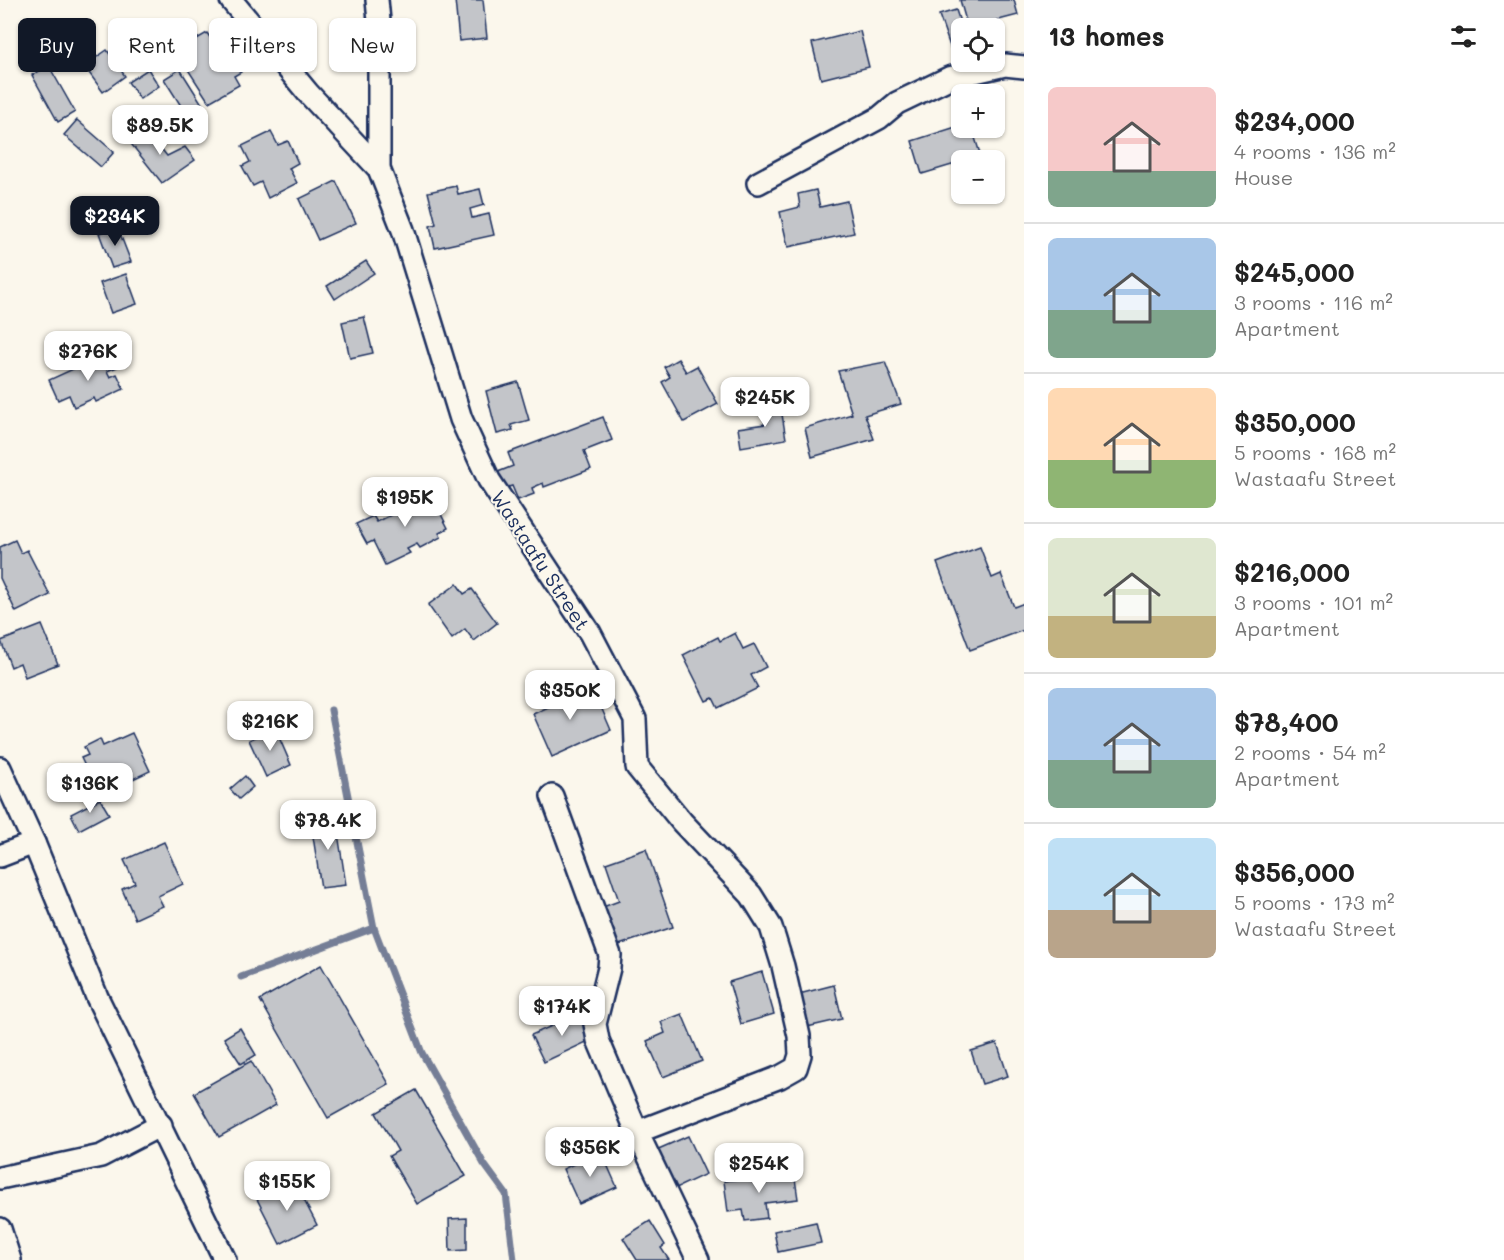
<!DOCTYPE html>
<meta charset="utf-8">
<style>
:root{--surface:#fff;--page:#f6f6f6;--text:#222;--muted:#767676;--line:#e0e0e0;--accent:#111827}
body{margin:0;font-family:Mali,sans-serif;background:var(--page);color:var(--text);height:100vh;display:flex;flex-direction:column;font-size:22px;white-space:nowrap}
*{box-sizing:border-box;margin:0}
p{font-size:20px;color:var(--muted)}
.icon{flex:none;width:33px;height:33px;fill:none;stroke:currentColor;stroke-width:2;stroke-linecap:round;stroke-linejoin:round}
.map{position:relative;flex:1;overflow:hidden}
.sheet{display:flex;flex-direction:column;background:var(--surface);width:480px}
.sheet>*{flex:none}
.hud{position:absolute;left:18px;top:18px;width:570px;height:54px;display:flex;gap:12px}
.tools{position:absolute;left:951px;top:18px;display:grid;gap:12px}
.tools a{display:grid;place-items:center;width:54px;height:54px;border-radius:9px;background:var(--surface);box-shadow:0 2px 4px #0004;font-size:30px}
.price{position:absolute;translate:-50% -51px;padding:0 14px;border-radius:12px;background:#fff;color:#222;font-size:20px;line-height:39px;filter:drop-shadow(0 2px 3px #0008)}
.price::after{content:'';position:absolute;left:50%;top:36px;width:18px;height:14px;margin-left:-9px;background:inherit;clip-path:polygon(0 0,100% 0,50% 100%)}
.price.active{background:var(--accent);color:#fff}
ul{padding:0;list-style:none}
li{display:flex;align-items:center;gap:18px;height:150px;padding:0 24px}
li+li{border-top:2px solid var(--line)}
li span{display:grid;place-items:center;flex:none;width:168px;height:120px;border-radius:9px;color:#555}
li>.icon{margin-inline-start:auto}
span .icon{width:72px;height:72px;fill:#fffc;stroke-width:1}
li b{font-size:26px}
h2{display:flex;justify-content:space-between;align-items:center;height:72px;padding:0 24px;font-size:26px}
.pill{padding:0 21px;border-radius:9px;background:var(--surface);box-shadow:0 2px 4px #0004;font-size:21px;line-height:54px}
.pill.active{background:var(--accent);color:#fff}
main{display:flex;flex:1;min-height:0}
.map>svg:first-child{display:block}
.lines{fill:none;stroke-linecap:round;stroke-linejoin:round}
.stream{stroke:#747e96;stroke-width:7}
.building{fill:#c3c5c9;stroke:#1b2f5e;stroke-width:1.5}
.minor-casing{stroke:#1b2f5e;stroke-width:26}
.minor{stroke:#fbf7ec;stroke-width:21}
.labels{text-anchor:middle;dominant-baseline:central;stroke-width:4.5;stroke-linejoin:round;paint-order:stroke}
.street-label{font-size:20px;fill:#1b2f5e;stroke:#fbf7ec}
</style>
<main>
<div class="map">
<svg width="1024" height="1260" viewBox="0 0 1024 1260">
<rect width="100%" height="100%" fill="#fbf7ec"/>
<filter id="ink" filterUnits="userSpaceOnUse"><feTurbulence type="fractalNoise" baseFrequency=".0167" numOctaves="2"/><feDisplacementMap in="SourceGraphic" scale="12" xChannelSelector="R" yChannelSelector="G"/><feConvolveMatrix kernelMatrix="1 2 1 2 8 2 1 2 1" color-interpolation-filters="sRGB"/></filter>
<g filter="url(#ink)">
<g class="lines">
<g class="stream">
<path d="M331 710 374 928 422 1053 484 1164 506 1194 514 1260"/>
<path d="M241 977 374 928"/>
</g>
</g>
<g class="building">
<path d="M455 0H483L487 38 459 41Z"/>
<path d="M960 0H1014L1018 15 968 28Z"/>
<path d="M956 10 962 28V49L952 52 939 15Z"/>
<path d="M860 31 869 67 821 79 812 43Z"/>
<path d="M207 33 220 52 227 48 241 72 234 76 239 85 209 102 176 51Z"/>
<path d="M107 50 125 76 103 92 84 66Z"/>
<path d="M49 66 75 112 58 122 32 75Z"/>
<path d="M148 69 159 86 140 99 128 82Z"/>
<path d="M180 69 204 107 188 117 164 79Z"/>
<path d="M77 120 114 152 101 167 64 135Z"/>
<path d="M962 125V128H972L981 157 962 160V162L922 174 912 141Z"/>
<path d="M145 128 167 156 185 147 195 160 162 183 128 140Z"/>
<path d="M271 132 278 145 288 141 298 163 289 168 297 183 268 198 261 182 253 186 242 166 250 162 242 146Z"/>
<path d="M336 181 356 223 318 240 299 199Z"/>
<path d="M456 186 458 194 480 189 484 205 470 209 472 218 489 214 494 235 435 248 430 226 436 224 428 192Z"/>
<path d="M816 190 820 207 847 201 854 233 788 247 780 212 800 207 798 194Z"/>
<path d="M117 226 131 262 112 268 99 233Z"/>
<path d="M366 261 374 273 335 299 327 286Z"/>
<path d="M126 274 137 304 111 313 100 283Z"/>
<path d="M364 317 373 353 350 358 342 322Z"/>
<path d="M110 352 117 367 107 371 110 377 117 374 124 389 96 402 94 398 74 407 69 395 58 400 49 380Z"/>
<path d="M678 359 686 372 697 366 718 404 684 422 662 382 670 377 664 367Z"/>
<path d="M885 362 901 404 865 415 874 439 812 457 805 428 852 414 838 371Z"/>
<path d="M518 382 529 420 511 425 513 430 497 434 486 391Z"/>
<path d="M780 402 786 439 741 447 738 428 765 424 762 404Z"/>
<path d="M603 417 612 440 584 451 591 469 544 487 543 483 532 488 534 494 518 500 512 486 505 488 498 472 513 466 508 453Z"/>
<path d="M428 489 448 528 439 533 441 537 420 548 417 544 407 549 410 553 385 565 373 541 367 544 356 524 373 516 377 522 405 508 402 502Z"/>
<path d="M15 540 21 553 27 550 50 595 16 612 0 578V547Z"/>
<path d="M980 547 992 578 1001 574 1014 607 1024 603V630L970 650 937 563Z"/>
<path d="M457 584 464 594 472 589 497 623 474 641 465 629 452 639 428 605Z"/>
<path d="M42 625 58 664 25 677 20 663 11 667 1 641Z"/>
<path d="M735 633 743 649 754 644 766 667 751 675 758 688 718 708 713 698 706 701 683 655 718 637 720 641Z"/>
<path d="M568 685 572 694 581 690 587 705 598 700 611 730 552 757 533 714 555 704 550 693Z"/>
<path d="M275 728 291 765 266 777 249 740Z"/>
<path d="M132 733 150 771 114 788 110 780 95 787 81 758 88 755 84 747 100 739 103 746Z"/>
<path d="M245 776 253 787 239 799 230 789Z"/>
<path d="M100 799 109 814 79 830 71 814Z"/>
<path d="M335 814 346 885 321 888 310 817Z"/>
<path d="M164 842 183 884 158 896 163 906 135 919 122 889 135 883 124 860Z"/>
<path d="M646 849 673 927 616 946 603 907 619 901 606 863Z"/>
<path d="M321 965 389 1084 328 1118 260 1000Z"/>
<path d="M762 972 774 1014 741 1024 729 982Z"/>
<path d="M834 985 842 1019 807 1027 799 994Z"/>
<path d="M581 1013 593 1039 544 1062 531 1035Z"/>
<path d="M682 1014 702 1061 663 1077 647 1041 665 1033 661 1022Z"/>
<path d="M240 1028 256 1055 241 1064 224 1038Z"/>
<path d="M997 1043 1008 1076 982 1084 971 1051Z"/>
<path d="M251 1061 276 1105 219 1137 194 1093Z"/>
<path d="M416 1090 466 1176 417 1204 389 1156 398 1151 376 1113Z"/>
<path d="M688 1136 706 1174 672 1190 654 1151Z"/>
<path d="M601 1151 617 1187 579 1204 563 1169Z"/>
<path d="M794 1172 798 1199 765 1203 767 1218 745 1221 743 1210 728 1212 724 1181Z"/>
<path d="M294 1181 317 1225 280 1244 257 1199Z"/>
<path d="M467 1218V1250L450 1251 449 1219Z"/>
<path d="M650 1221 665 1245 661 1248 669 1260H637L623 1238Z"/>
<path d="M816 1222 821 1243 778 1252 774 1231Z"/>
</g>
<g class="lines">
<defs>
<g id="minor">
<path d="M231 0 308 93 379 169 403 230 461 419 489 480 590 633 635 719 637 767 682 822 751 895 771 927 783 966 799 1036 800 1055 796 1068 780 1077 637 1132"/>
<path d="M377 0 379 21V169"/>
<path d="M758 183 879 118 897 103 949 78 1005 65 1024 67"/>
<path d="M0 768 34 843 97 997 225 1260"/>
<path d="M552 796 610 955 609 968 595 1024 598 1040 637 1132 698 1260"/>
<path d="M0 856 34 843"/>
<path d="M0 1178 101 1156 161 1125"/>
<path d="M0 1229 10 1260"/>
</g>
</defs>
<use href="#minor" class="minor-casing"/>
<use href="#minor" class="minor"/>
</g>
</g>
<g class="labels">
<g class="street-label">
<text transform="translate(541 560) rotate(57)">Wastaafu Street</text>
</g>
</g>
</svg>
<div class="tools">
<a><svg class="icon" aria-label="locate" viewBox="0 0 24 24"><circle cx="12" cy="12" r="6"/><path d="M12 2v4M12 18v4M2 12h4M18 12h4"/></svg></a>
<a>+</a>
<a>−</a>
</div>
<b class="price" style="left:160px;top:156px">$89.5K</b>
<b class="price active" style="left:115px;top:247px">$234K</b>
<b class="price" style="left:88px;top:382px">$276K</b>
<b class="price" style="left:765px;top:428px">$245K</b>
<b class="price" style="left:405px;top:528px">$195K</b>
<b class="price" style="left:570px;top:721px">$350K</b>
<b class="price" style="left:270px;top:752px">$216K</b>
<b class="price" style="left:90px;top:814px">$136K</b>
<b class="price" style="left:328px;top:851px">$78.4K</b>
<b class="price" style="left:562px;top:1037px">$174K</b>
<b class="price" style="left:590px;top:1178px">$356K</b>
<b class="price" style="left:759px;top:1194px">$254K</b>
<b class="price" style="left:287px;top:1212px">$155K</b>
<div class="hud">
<a class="pill active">Buy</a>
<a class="pill">Rent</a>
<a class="pill">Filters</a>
<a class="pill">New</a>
</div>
</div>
<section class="sheet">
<h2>13 homes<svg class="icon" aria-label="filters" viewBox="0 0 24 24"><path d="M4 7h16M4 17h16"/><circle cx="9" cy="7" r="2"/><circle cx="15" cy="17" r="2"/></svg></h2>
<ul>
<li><span style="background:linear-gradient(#f6c9c9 70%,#7fa58c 0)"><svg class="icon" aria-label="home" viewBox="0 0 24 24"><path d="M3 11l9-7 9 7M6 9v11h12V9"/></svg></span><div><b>$234,000</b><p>4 rooms · 136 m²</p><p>House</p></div></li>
<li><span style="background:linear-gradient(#a9c7e8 60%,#7fa58c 0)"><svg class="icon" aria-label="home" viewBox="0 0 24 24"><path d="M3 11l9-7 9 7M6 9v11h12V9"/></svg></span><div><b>$245,000</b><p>3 rooms · 116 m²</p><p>Apartment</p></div></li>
<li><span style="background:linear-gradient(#ffd9b3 60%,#8fb573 0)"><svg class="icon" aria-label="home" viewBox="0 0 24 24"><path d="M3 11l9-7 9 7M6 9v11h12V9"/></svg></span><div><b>$350,000</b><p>5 rooms · 168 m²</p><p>Wastaafu Street</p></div></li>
<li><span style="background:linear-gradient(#dfe7d0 65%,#c2b280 0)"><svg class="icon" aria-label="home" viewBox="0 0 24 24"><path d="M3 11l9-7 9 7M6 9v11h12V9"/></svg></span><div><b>$216,000</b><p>3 rooms · 101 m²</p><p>Apartment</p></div></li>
<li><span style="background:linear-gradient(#a9c7e8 60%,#7fa58c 0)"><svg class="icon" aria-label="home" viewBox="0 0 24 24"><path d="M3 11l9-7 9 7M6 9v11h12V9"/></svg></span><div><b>$78,400</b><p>2 rooms · 54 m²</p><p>Apartment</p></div></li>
<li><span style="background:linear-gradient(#bfe0f5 60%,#b9a48a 0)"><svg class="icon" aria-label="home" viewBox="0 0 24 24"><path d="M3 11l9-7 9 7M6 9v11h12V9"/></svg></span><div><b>$356,000</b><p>5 rooms · 173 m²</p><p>Wastaafu Street</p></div></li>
</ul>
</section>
</main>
